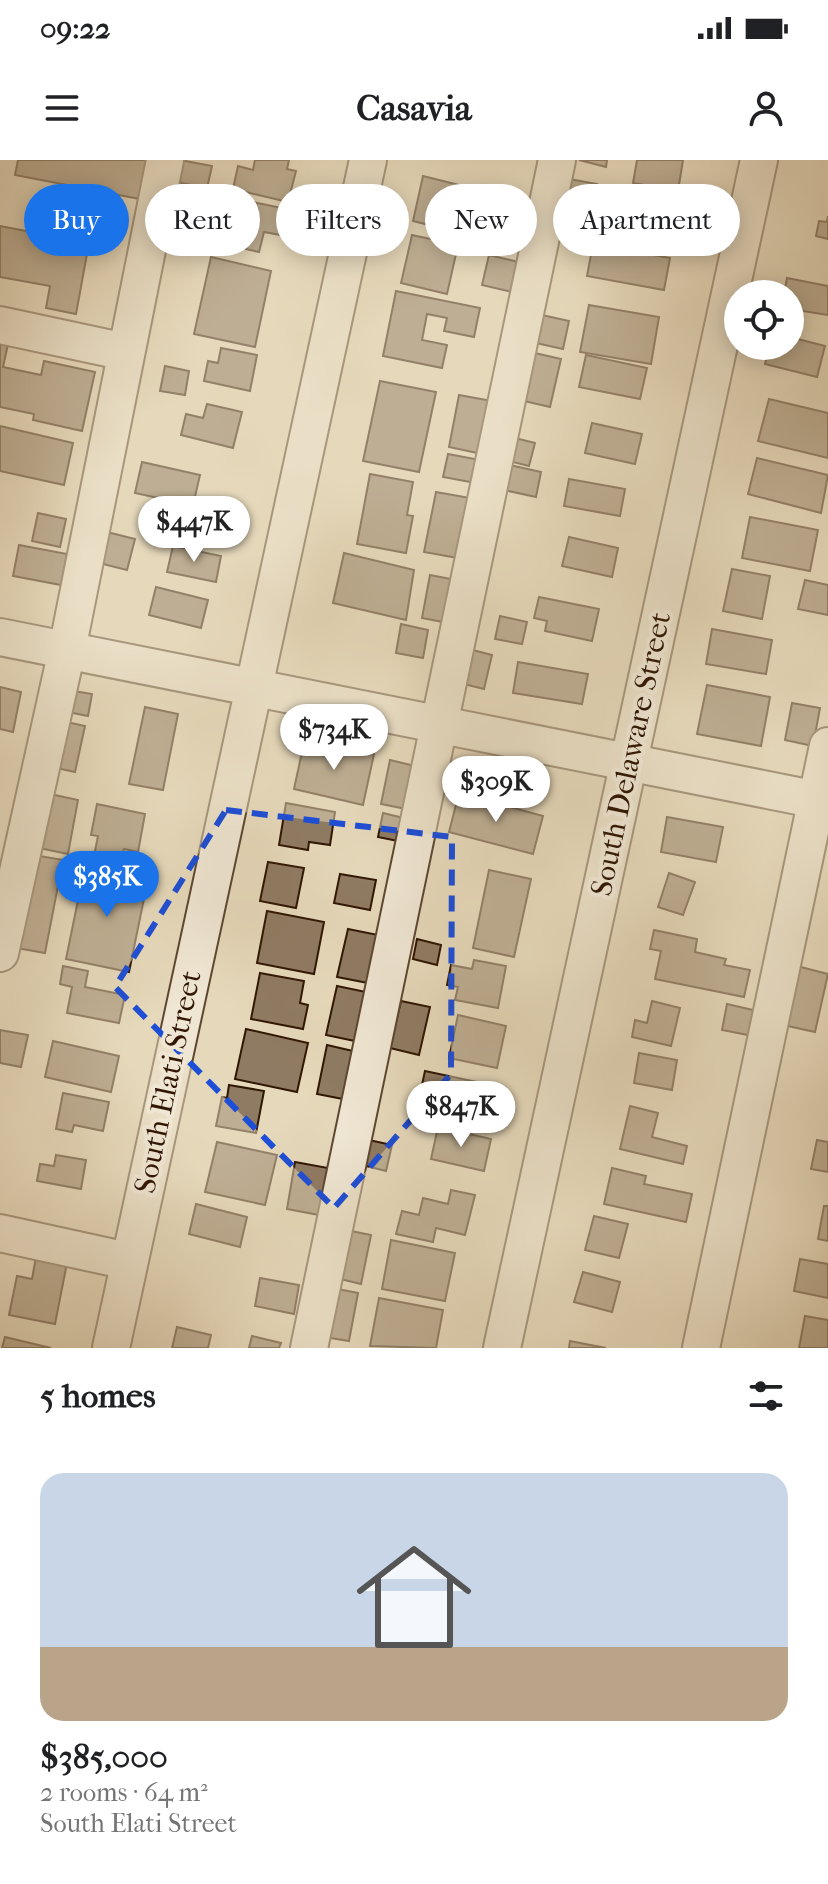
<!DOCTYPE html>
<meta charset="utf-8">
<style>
:root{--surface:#fff;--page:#f2f2f2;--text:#202124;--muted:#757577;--accent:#1a73e8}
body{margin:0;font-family:"IM FELL French Canon",serif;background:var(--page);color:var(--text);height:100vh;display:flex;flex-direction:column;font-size:30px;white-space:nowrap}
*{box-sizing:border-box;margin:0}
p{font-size:26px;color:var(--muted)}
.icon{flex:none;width:44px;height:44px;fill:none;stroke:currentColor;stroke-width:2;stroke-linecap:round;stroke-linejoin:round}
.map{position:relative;height:1188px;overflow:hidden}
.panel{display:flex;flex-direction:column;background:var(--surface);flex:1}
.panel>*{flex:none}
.banner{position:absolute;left:24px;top:24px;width:780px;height:72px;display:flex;gap:16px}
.controls{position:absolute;left:724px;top:120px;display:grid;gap:16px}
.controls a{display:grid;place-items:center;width:80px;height:80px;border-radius:50%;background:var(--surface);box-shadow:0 4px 20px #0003;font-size:40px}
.price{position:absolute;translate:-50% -68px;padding:0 18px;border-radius:28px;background:#fff;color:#222;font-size:26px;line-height:52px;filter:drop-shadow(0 2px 4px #0008)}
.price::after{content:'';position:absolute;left:50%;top:48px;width:24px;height:18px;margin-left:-12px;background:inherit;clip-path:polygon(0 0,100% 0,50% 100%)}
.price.on{background:var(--accent);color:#fff}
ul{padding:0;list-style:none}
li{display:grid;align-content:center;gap:16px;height:424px;padding:0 40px}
li span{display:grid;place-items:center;height:248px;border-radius:24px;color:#555}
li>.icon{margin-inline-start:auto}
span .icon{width:144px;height:144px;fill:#fffc;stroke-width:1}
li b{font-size:34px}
h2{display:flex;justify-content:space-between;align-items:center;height:96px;padding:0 40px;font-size:34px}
.chip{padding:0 28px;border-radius:36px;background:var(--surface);box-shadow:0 4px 20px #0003;font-size:28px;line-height:72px}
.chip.on{background:var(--accent);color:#fff}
.status{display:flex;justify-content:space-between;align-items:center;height:56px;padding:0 40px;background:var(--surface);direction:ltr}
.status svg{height:22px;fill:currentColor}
header{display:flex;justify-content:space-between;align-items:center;height:104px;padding:0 40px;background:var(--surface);font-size:36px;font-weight:700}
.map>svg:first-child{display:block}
.building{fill:#8f7b63;stroke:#301603;stroke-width:2}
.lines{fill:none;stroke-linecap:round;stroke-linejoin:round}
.minor-casing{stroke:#5e4731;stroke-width:40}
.minor{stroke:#efe6d3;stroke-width:36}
.marked{fill:none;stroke:#1d4ed8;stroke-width:6;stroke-dasharray:16 10;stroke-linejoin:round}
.labels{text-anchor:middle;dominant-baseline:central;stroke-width:8;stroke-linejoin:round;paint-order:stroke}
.street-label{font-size:30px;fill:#301603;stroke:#efe6d3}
</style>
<div class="status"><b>09:22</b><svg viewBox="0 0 49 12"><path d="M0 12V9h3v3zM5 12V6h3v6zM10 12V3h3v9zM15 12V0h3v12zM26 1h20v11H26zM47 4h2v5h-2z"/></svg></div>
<header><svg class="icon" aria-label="menu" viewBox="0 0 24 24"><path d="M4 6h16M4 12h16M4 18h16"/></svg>Casavia<svg class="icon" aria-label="person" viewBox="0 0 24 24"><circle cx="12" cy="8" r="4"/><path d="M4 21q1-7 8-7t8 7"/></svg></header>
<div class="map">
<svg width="828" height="1188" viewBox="0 0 828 1188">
<rect width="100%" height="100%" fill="#e6d9bb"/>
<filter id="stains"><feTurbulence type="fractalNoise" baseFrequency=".0025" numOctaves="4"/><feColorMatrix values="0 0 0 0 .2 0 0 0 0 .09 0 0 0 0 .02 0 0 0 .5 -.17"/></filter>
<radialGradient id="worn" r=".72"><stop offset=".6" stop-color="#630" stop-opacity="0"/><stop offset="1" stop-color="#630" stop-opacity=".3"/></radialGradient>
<g class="building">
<path d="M18 0H153L145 40 15 15Z"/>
<path d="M180 0 212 6 207 28 176 22Z"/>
<path d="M255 0H289L287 9 296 11 288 42 233 29 238 6 253 10Z"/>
<path d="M579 0H607L606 7Z"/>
<path d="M637 0H683L678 31 633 23Z"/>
<path d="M423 16 463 26 452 71 413 61Z"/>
<path d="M569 19 597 24 588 76 560 70Z"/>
<path d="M614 29 679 43 670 89 604 76Z"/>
<path d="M172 32 200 38 193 68 165 62Z"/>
<path d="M233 38 296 51 291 77 264 72 259 92 223 84Z"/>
<path d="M501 47 533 53 526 90 493 84Z"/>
<path d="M828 56V79L816 76 819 61 827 62Z"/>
<path d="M0 66 89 83 76 154 46 148 50 126 0 117Z"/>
<path d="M412 75 458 85 447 134 401 123Z"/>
<path d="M593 84 670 98 664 130 587 116Z"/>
<path d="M489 95 523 103 516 133 482 125Z"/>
<path d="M211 97 271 111 255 187 194 174Z"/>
<path d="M787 118 828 126V155L790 149V134H784Z"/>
<path d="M396 131 480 148 474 177 444 171 447 158 427 154 422 180 447 185 442 208 383 196Z"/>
<path d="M589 145 659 157 651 204 580 192Z"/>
<path d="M542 155 569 161 563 189 536 183Z"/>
<path d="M0 173 10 175 3 207 41 215 44 201 95 212 82 271 33 260 34 254 0 247Z"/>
<path d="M790 177 825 186 817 217 765 204 770 186H790Z"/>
<path d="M221 188 257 195 250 231 204 221 208 201 218 203Z"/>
<path d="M535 193 561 199 550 247 524 241Z"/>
<path d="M586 195 647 208 640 239 579 227Z"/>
<path d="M165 206 189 211 185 235 160 231Z"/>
<path d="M380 221 436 232 419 312 363 301Z"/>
<path d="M459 235 492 241 482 294 449 287Z"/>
<path d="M769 239 828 253V298L758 281Z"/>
<path d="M207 244 242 252 233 288 181 275 186 254 203 258Z"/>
<path d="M592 263 642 274 635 304 585 293Z"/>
<path d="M0 266 73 283 64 325 0 311Z"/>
<path d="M511 277 535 283 529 306 505 300Z"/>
<path d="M448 294 480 300 476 323 443 317Z"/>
<path d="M757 298 828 315 821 353 748 334Z"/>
<path d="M142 302 200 315 194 341 178 337 177 342 135 333Z"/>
<path d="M510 305 541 312 536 337 504 330Z"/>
<path d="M370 314 413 322 407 355 413 356 406 393 357 384Z"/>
<path d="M569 319 625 329 620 356 564 346Z"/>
<path d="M436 332 470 338 458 398 424 392Z"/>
<path d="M182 340 222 350 216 378 200 374 198 381 173 375Z"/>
<path d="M38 353 66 359 60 387 32 381Z"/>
<path d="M750 357 818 370 810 411 742 398Z"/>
<path d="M103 371 135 379 127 410 95 402Z"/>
<path d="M569 377 618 388 612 417 562 406Z"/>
<path d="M19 385 67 394 61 425 13 416Z"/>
<path d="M173 386 221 396 216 422 167 412Z"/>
<path d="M344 393 414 410 406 460 333 443Z"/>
<path d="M732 409 770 416 762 459 723 451Z"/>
<path d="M430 415 456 420 448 463 422 458Z"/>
<path d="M805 420 828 425V455L798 449Z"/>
<path d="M156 427 208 440 201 468 149 455Z"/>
<path d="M539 437 599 449 592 481 545 471 547 461 534 458Z"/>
<path d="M500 456 527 462 522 484 495 479Z"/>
<path d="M401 464 428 470 423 498 396 493Z"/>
<path d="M712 469 772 480 766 514 706 504Z"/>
<path d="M465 488 492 495 484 529 456 522Z"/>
<path d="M518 502 588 514 582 544 513 533Z"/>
<path d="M707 525 770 537 761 586 697 574Z"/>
<path d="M0 527 21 532 13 572 0 569Z"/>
<path d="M68 530 92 534 88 556 63 551Z"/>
<path d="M792 543 820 548 813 586 785 580Z"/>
<path d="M145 547 178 554 163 630 129 624Z"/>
<path d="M62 561 85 566 75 612 52 607Z"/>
<path d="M305 578 374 594 363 645 294 629Z"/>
<path d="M390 600 415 606 406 649 381 644Z"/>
<path d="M459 633 543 656 533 694 449 672Z"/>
<path d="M50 634 78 640 68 694 39 688Z"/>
<path d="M286 643 335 652 330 685 309 682 308 690 279 685Z"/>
<path d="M97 644 145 654 138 692 124 689 121 701 94 696 98 676 91 675Z"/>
<path d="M383 653 408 659 403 682 378 677Z"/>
<path d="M667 657 723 667 716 702 661 692Z"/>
<path d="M28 694 63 700 45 793 11 787Z"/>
<path d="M268 702 304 708 296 748 260 741Z"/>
<path d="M85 706 148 719 129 812 66 799Z"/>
<path d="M489 710 531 719 514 797 473 788Z"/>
<path d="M669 713 695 722 683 755 658 747Z"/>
<path d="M340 714 376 720 370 750 334 743Z"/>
<path d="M267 751 324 762 314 814 257 803Z"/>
<path d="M348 769 378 775 368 823 337 817Z"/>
<path d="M654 770 697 779 695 792 726 799 724 805 750 810 744 837 655 819 661 791 650 789Z"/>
<path d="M417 779 441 785 437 805 413 799Z"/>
<path d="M474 800 506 806 498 848 455 840 458 827 447 825 451 805 472 809Z"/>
<path d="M63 806 88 811 85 827 125 835 119 863 67 853 72 827 60 824Z"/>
<path d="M797 806 828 814 815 872 783 865Z"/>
<path d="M260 813 304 821 300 843 308 845 303 869 251 859Z"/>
<path d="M337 826 366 832 355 881 326 875Z"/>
<path d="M401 841 430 847 419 895 390 888Z"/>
<path d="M652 841 680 848 671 886 632 877 635 860 647 863Z"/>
<path d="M727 844 753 850 748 875 722 870Z"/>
<path d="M458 855 506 866 497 908 449 898Z"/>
<path d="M246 869 308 883 297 932 235 919Z"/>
<path d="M0 870 28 875 21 907 0 903Z"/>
<path d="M53 881 119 896 111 932 45 917Z"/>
<path d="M327 885 353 891 343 939 317 934Z"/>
<path d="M639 893 677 900 672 930 634 923Z"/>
<path d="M425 911 491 925 486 945 494 947 490 964 417 948Z"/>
<path d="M229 925 264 931 256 973 216 966 222 937 227 938Z"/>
<path d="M63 933 109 942 103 971 74 965 72 972 56 969Z"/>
<path d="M630 946 658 953 652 977 687 986 683 1004 620 989Z"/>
<path d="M438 967 491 979 484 1011 431 999Z"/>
<path d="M364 979 392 985 386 1011 358 1004Z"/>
<path d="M817 980 828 982V1012L811 1009Z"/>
<path d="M217 982 277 995 265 1045 205 1032Z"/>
<path d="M56 995 86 1000 81 1029 37 1021 40 1004 54 1006Z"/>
<path d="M295 1002 328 1008 319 1055 287 1049Z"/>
<path d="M612 1008 646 1016 644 1024 692 1034 686 1062 604 1044Z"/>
<path d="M451 1030 475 1035 465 1075 436 1068 433 1082 396 1074 402 1051 419 1055 423 1038 448 1044Z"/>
<path d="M196 1044 247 1057 240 1087 189 1074Z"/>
<path d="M824 1046H828V1081L818 1079Z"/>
<path d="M594 1056 628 1064 619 1098 585 1090Z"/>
<path d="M346 1070 371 1075 361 1124 336 1118Z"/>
<path d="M391 1080 455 1093 445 1141 382 1129Z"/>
<path d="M36 1097 67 1103 55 1164 9 1155 17 1116 32 1119Z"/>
<path d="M800 1099 828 1104V1138L794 1131Z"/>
<path d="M583 1112 620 1122 612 1152 574 1142Z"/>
<path d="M260 1118 299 1125 294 1154 255 1146Z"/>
<path d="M333 1128 358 1133 349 1181 324 1177Z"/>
<path d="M379 1138 443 1150 436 1188 370 1186Z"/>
<path d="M805 1156 828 1160V1188H799Z"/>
<path d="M177 1167 211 1175 208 1188H172Z"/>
<path d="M252 1176 281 1183 279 1188H249Z"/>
<path d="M5 1177 51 1188H2Z"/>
<path d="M570 1181 606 1188H569Z"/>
</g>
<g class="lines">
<defs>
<g id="minor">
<path d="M0 165 126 192"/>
<path d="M0 477 828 642"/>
<path d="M0 793 67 490 165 0"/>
<path d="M0 1073 128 1101"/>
<path d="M111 1188 368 0"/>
<path d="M309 1188 557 0"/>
<path d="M502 1188 759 0"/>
<path d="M701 1188 828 586"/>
</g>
</defs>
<use href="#minor" class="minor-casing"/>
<use href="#minor" class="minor"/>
</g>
<path d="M0 0H828V1188H0ZM226 650 452 677 451 914 334 1048 115 827Z" fill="#e6d9bb" fill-opacity=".55" fill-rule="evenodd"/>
<path class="marked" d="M226 650 452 677 451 914 334 1048 115 827Z"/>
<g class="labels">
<g class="street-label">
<text transform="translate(631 594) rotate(-78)">South Delaware Street</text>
<text transform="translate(168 922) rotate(-78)">South Elati Street</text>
</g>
</g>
<rect width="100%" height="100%" filter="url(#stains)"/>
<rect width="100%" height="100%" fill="url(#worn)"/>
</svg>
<div class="controls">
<a><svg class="icon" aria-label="locate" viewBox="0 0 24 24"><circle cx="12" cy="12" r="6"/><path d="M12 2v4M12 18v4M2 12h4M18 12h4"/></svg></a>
</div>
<b class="price" style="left:194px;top:404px">$447K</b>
<b class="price" style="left:334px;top:612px">$734K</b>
<b class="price" style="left:496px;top:664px">$309K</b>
<b class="price on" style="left:107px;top:759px">$385K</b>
<b class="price" style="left:461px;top:989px">$847K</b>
<div class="banner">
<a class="chip on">Buy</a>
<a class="chip">Rent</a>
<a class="chip">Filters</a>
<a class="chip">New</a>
<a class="chip">Apartment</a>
</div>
</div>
<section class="panel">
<h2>5 homes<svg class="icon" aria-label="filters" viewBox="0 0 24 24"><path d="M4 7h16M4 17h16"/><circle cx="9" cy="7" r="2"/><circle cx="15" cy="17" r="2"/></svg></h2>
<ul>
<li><span style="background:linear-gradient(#c9d6e8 70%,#b9a48a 0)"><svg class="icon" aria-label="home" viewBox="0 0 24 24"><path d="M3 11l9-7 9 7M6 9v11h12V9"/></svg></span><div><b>$385,000</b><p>2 rooms · 64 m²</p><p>South Elati Street</p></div></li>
</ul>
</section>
